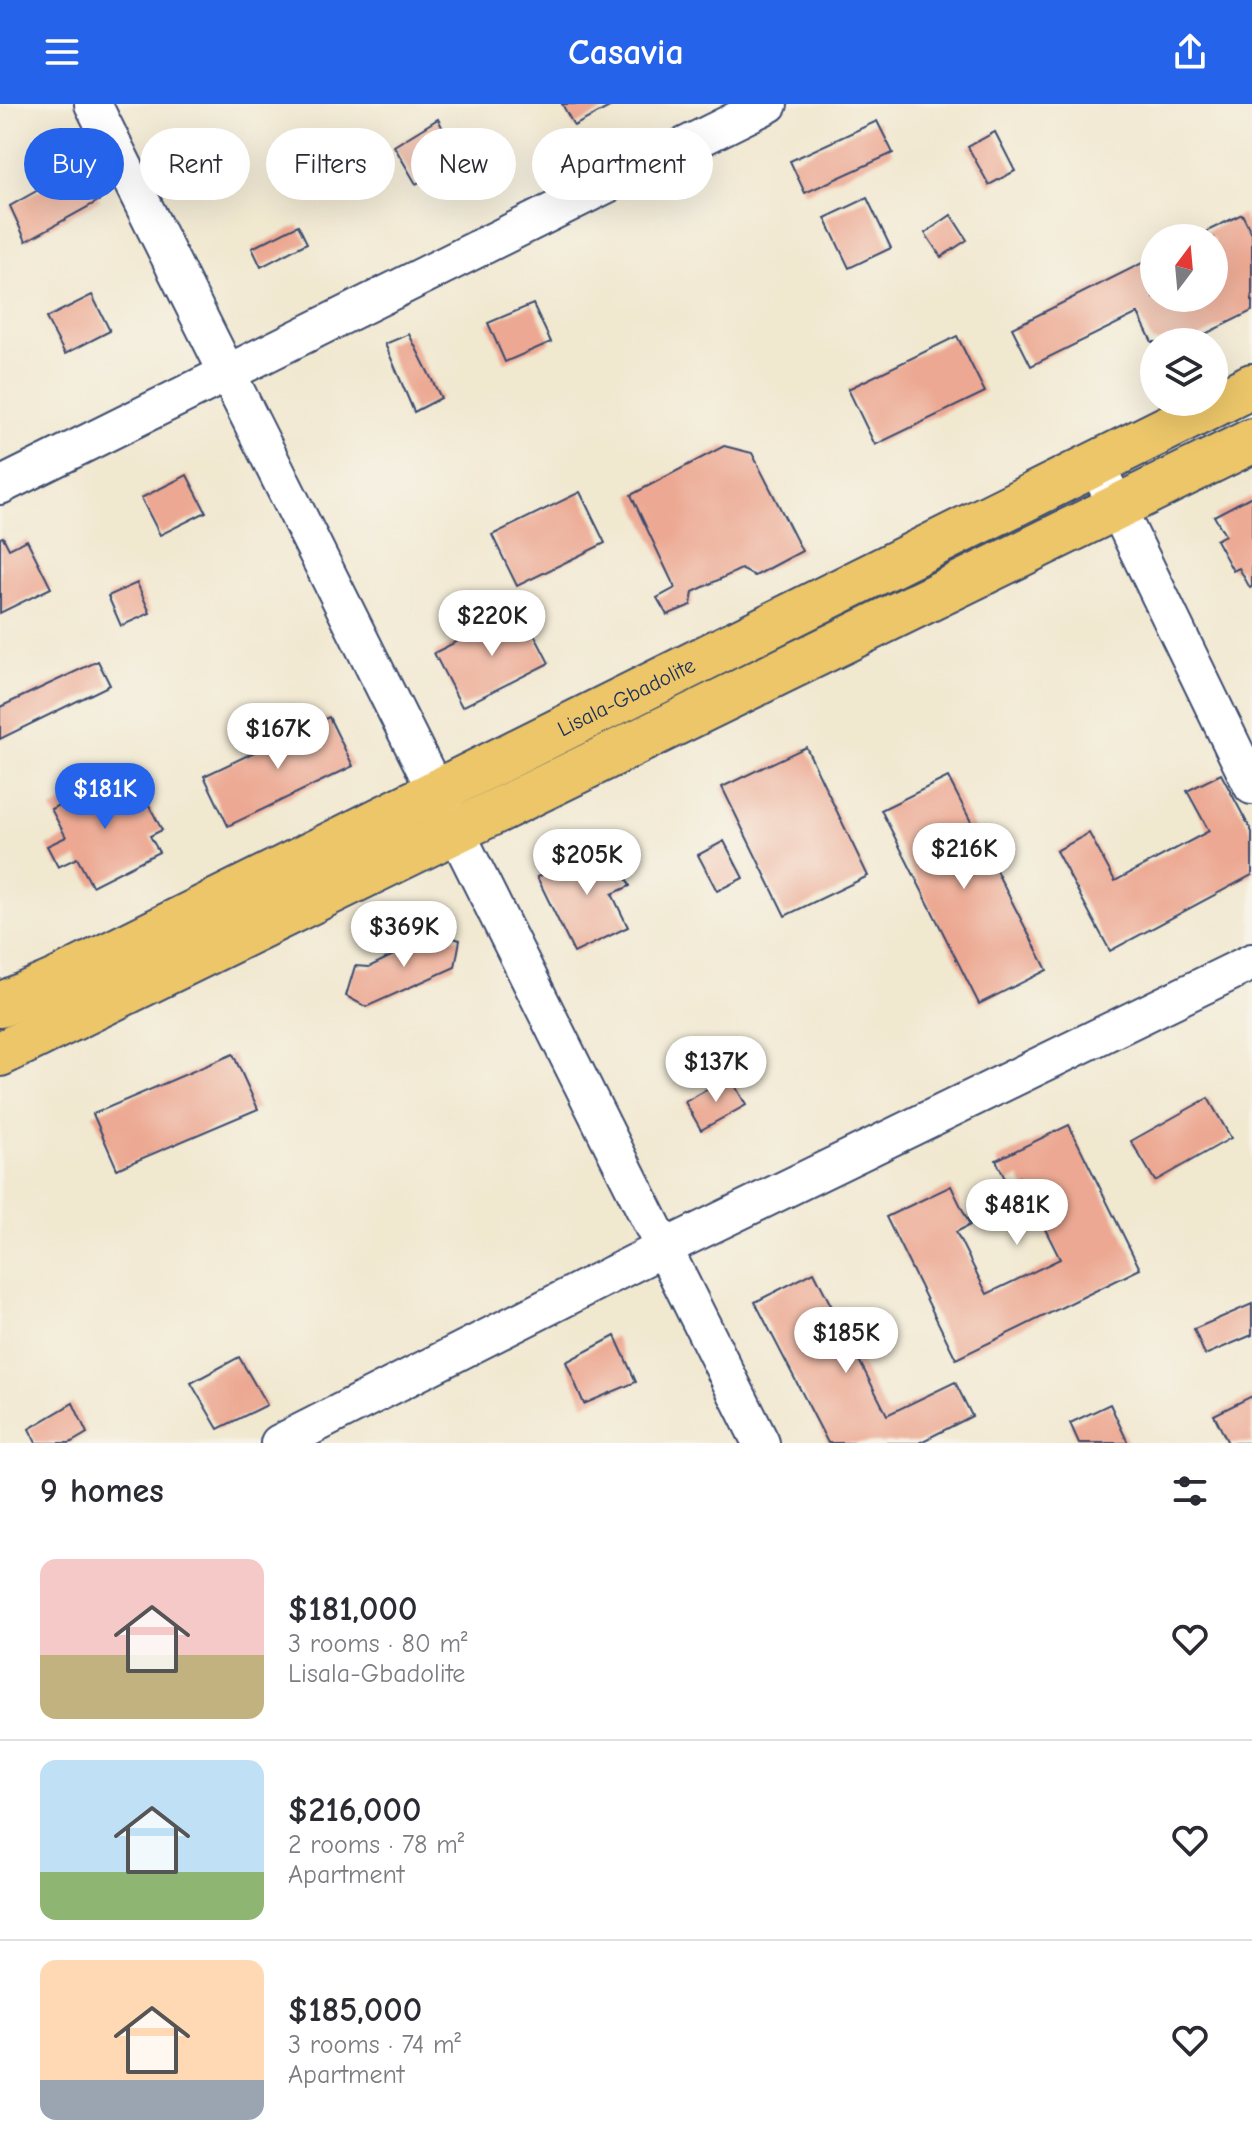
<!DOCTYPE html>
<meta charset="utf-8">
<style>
:root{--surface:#fff;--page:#f2f2f3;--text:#2b2b33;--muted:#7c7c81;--line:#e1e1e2;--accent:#2563eb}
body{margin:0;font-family:"Comic Neue",sans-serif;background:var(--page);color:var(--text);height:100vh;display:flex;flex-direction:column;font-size:30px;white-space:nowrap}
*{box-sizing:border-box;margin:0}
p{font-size:26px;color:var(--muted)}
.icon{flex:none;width:44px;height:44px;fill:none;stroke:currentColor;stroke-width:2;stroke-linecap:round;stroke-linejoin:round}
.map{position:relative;height:1339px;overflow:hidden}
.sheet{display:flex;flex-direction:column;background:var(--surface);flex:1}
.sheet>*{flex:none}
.top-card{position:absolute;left:24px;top:24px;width:800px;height:72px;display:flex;gap:16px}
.needle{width:52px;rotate:16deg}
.fabs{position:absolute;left:1140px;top:120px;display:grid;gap:16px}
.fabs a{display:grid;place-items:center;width:88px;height:88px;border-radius:50%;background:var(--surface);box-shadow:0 8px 32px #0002;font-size:40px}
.price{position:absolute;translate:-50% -68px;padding:0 18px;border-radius:28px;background:#fff;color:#222;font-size:26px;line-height:52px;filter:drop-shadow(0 2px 4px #0008)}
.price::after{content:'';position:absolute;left:50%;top:48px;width:24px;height:18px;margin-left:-12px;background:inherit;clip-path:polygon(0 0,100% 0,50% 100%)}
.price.active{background:var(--accent);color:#fff}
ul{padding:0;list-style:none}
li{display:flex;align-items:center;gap:24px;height:200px;padding:0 40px}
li+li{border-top:2px solid var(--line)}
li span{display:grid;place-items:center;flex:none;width:224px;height:160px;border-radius:16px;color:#555}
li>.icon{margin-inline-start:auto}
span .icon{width:96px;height:96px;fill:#fffc;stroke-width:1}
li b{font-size:34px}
h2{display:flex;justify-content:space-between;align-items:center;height:96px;padding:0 40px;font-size:34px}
.chip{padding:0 28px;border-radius:36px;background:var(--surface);box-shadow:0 8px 32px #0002;font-size:28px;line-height:72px}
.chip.active{background:var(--accent);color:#fff}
header{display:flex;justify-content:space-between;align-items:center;height:104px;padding:0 40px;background:var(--accent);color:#fff;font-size:36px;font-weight:700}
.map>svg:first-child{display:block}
.building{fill:#eca892}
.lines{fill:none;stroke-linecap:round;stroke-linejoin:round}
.minor-casing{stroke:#3b4b6f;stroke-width:40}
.major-casing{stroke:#3b4b6f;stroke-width:48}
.minor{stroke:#fff;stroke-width:36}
.major{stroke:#ecc669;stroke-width:44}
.labels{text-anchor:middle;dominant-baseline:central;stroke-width:6;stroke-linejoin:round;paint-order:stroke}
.street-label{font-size:22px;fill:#1b2f5e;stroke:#f7f3e8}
</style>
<header><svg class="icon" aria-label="menu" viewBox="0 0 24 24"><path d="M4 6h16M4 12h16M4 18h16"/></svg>Casavia<svg class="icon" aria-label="share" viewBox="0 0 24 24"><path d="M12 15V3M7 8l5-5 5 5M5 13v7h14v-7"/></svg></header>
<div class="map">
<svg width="1252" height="1339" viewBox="0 0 1252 1339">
<rect width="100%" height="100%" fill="#f7f3e8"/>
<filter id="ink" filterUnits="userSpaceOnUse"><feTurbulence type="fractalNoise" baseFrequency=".0125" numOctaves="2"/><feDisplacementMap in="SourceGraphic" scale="16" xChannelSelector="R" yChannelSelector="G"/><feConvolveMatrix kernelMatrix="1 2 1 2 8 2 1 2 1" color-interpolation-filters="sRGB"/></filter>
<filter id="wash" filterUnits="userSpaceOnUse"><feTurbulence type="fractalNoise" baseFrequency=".006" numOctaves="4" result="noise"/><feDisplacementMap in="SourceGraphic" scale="32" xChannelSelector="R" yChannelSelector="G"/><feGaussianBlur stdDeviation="1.8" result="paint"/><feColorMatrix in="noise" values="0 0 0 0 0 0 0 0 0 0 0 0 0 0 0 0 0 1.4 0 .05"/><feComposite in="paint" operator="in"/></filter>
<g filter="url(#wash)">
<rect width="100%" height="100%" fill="#f1e8d0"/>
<g id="blocks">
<g class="building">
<path d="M562 0H615L574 22Z"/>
<path d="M438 15 459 57 416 80 394 42Z"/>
<path d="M877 17 893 49 805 89 790 57Z"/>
<path d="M995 28 1015 67 989 81 968 43Z"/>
<path d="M81 62 100 96 26 137 10 102Z"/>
<path d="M867 94 891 144 849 164 825 114Z"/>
<path d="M1242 110 1252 130V207L1189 238H1152L1138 209 1031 262 1012 224 1154 153V194H1214V134H1193Z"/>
<path d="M951 111 967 136 941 153 925 129Z"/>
<path d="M298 121 307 139 261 163 252 144Z"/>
<path d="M92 191 110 227 65 250 46 214Z"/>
<path d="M533 200 551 238 505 258 488 219Z"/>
<path d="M409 230 441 294 414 308 385 240Z"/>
<path d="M957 232 985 288 875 341 848 285Z"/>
<path d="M724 342 752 349 802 447 755 472 741 465 693 488 691 501 667 511 657 494 675 484 631 391Z"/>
<path d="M187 371 206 408 160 431 141 394Z"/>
<path d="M580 388 605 439 517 482 492 431Z"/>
<path d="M1252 392V483L1250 484 1239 464 1233 467 1216 436 1225 431 1214 412Z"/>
<path d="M3 433 9 445 27 436 51 484 0 509V434Z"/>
<path d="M137 479 150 509 121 522 108 492Z"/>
<path d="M521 505 549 559 462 603 434 549Z"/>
<path d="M98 557 110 581 0 635V603Z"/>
<path d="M329 613 353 662 228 722 204 672Z"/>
<path d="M806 643 868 772 785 812 722 683Z"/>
<path d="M1221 670 1252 728V771L1110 847 1056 747 1089 729 1115 777 1209 727 1187 687Z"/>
<path d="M119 671 129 691 141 686 162 726 150 732 159 748 92 782 77 754 58 763 47 742 66 733 51 705Z"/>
<path d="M948 673 1047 866 979 900 881 706Z"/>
<path d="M724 737 743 774 717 787 698 751Z"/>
<path d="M609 739 630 782 612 790 628 823 574 849 537 773Z"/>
<path d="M426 826 460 836 455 863 366 903 346 892 355 862 369 863 424 836Z"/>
<path d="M233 950 258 1005 117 1065 93 1010Z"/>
<path d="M730 973 746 1001 701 1026 685 998Z"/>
<path d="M1208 994 1231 1034 1155 1077 1131 1037Z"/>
<path d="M1069 1021 1140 1165 956 1255 886 1113 951 1082 970 1121 956 1128 987 1190 1060 1155 1019 1073 1007 1079 996 1056Z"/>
<path d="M814 1168 887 1311 955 1278 972 1312 919 1339H828L755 1198Z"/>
<path d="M1252 1200V1231L1205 1251 1194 1225Z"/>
<path d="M615 1232 636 1278 584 1300 566 1258Z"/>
<path d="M239 1253 267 1301 218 1325 191 1279Z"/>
<path d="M1252 1292V1339H1228L1214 1311Z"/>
<path d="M73 1299 87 1329 70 1339H36L29 1325Z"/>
<path d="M1110 1300 1128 1339H1079L1070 1319Z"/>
</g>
</g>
</g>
<g filter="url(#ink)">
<use href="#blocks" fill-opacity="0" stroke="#3b4b6f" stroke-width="2"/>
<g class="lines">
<defs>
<g id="minor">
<path d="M93 0 761 1339"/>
<path d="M1095 358 1252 682"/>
<path d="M0 382 769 0"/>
<path d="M279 1339 664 1144 1252 858"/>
</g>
<g id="major">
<path id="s1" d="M0 901 58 876 1252 282"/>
<path d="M0 950 1252 337"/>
</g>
</defs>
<use href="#minor" class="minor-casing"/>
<use href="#major" class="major-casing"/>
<use href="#minor" class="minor"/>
<use href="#major" class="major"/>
</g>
</g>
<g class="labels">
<g class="street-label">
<text stroke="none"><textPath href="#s1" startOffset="698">Lisala-Gbadolite</textPath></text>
</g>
</g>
</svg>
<div class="fabs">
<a><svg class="needle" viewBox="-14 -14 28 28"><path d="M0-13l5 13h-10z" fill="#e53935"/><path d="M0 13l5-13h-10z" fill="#7c7c81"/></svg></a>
<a><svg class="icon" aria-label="layers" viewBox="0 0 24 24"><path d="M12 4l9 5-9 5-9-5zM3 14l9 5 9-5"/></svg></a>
</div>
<b class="price" style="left:492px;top:554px">$220K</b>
<b class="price" style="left:278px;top:667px">$167K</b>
<b class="price active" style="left:105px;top:727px">$181K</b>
<b class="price" style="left:964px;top:787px">$216K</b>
<b class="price" style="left:587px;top:793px">$205K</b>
<b class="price" style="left:404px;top:865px">$369K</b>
<b class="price" style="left:716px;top:1000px">$137K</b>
<b class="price" style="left:1017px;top:1143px">$481K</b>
<b class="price" style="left:846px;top:1271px">$185K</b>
<div class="top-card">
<a class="chip active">Buy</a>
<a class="chip">Rent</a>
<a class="chip">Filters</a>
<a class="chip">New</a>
<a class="chip">Apartment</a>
</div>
</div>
<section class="sheet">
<h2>9 homes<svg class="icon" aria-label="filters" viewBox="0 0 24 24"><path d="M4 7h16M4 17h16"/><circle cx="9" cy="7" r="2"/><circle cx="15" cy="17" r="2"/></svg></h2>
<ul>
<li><span style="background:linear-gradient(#f6c9c9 60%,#c2b280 0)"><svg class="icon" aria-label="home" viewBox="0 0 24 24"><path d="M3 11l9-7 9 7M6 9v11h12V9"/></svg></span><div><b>$181,000</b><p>3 rooms · 80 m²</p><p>Lisala-Gbadolite</p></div><svg class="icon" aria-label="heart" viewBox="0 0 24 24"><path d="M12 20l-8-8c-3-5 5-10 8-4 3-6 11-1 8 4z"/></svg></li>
<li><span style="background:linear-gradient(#bfe0f5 70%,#8fb573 0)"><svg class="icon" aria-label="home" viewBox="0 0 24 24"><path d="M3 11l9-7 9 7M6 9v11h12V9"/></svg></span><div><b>$216,000</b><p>2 rooms · 78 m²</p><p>Apartment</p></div><svg class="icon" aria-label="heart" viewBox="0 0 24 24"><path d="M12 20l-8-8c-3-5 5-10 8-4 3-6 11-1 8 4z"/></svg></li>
<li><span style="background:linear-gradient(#ffd9b3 75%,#9aa5b1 0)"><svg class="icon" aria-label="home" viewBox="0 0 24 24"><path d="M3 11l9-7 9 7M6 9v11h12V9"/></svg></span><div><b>$185,000</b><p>3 rooms · 74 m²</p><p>Apartment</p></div><svg class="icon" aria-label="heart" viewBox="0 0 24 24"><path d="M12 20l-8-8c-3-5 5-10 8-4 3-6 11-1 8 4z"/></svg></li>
</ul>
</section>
